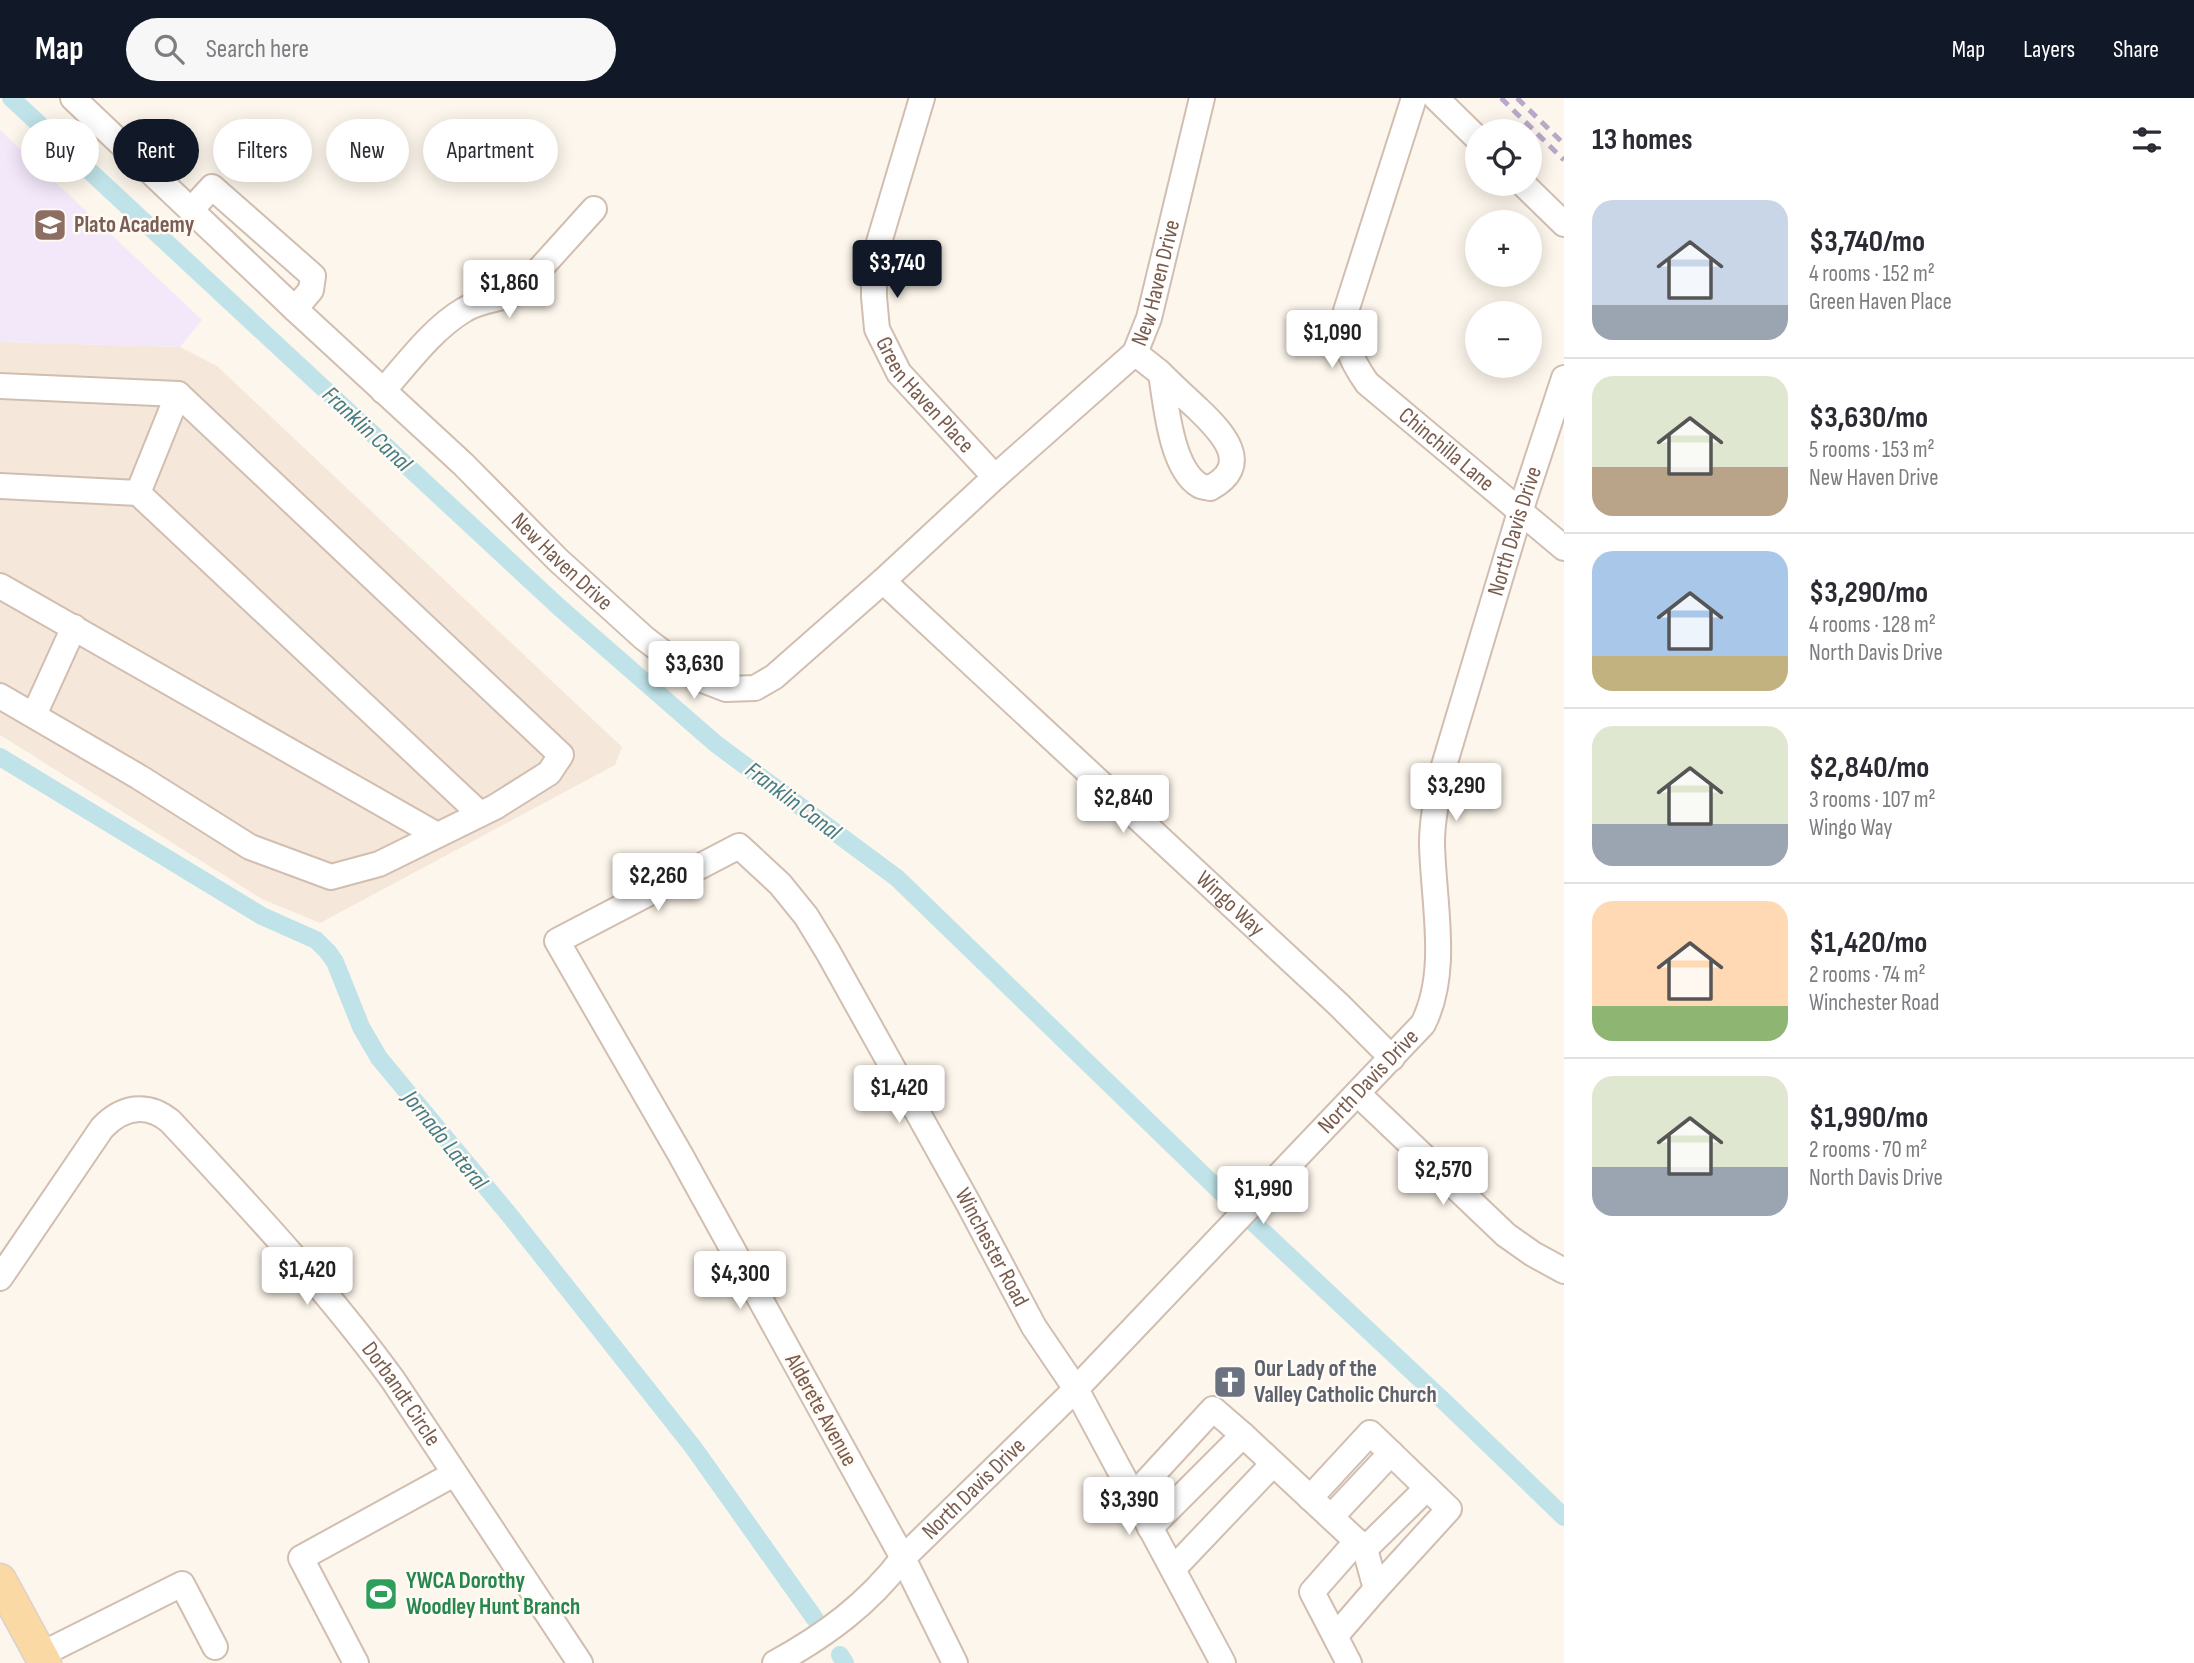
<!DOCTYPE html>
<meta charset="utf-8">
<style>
:root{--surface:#fff;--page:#f7f7f7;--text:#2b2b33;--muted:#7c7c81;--line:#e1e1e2;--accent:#111827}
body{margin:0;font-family:"Sofia Sans Condensed",sans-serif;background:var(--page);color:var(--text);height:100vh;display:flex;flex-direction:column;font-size:26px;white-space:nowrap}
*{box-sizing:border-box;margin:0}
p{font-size:23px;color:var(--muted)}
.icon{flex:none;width:38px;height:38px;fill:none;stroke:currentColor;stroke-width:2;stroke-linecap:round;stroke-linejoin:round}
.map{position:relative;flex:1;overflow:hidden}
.panel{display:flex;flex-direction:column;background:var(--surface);width:630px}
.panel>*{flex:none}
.banner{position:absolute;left:21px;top:21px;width:665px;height:63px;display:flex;gap:14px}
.controls{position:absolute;left:1465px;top:21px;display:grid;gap:14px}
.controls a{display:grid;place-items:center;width:77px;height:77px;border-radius:50%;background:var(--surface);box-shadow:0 4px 18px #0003;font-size:35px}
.price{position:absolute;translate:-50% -60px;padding:0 16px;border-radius:7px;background:#fff;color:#222;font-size:23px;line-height:46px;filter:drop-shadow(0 2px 4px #0008)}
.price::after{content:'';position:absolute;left:50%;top:42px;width:21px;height:16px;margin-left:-10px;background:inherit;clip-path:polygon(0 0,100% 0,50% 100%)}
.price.active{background:var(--accent);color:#fff}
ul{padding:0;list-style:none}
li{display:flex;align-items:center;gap:21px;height:175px;padding:0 28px}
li+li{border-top:2px solid var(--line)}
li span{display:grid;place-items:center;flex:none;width:196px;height:140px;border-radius:21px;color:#555}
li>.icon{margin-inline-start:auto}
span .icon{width:84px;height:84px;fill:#fffc;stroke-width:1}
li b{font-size:30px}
h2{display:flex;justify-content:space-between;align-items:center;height:84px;padding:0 28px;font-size:30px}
.chip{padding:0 24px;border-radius:32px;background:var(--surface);box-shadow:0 4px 18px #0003;font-size:24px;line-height:63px}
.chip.active{background:var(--accent);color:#fff}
header{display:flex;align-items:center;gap:42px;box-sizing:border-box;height:98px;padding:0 35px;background:var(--accent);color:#fff}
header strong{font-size:33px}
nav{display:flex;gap:38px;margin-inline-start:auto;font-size:24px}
.search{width:490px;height:63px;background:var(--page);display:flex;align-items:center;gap:18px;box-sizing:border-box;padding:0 24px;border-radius:38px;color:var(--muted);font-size:26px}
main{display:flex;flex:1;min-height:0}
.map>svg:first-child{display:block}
.residential{fill:#f5e8da}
.education{fill:#f3e8fa}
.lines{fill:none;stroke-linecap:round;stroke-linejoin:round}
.canal{stroke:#bfe3e8;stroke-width:18}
.minor-casing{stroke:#d1beb0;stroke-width:28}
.major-casing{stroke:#dad1cd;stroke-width:35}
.minor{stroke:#fff;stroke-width:24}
.major{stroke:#fbd9a5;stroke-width:32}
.rail{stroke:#b9a8c9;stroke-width:5;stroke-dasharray:10 7;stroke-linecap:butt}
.labels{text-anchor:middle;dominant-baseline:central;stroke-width:5;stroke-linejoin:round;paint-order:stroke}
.education-label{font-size:23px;font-weight:bold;fill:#785e54;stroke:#fffaf3;text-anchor:start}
.street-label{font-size:23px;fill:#7a5c4d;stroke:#fffaf3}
.worship-label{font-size:23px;font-weight:bold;fill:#5b616d;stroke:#fffaf3;text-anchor:start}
.leisure-label{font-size:23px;font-weight:bold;fill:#27864d;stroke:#fffaf3;text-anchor:start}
.water-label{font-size:24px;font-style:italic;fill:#437c86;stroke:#fffaf3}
</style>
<header>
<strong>Map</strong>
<div class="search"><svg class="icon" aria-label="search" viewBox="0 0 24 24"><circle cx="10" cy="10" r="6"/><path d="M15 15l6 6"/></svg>Search here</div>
<nav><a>Map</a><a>Layers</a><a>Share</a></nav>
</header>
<main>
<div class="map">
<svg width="1564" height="1565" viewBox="0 0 1564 1565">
<rect width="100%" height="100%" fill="#fdf6ec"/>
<path class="residential" d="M0 244 180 249 217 268 622 649 615 667 320 825 262 801 0 637Z"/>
<path class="education" d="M0 32 202 222 180 249 0 244Z"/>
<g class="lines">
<g class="canal">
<path d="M11 0 560 510 716 646 897 780 1224 1097 1451 1310 1564 1419"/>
<path d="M0 659 262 818 316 842 328 854 335 864 361 929 379 960 511 1119 693 1349 815 1521"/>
<path d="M840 1557 845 1565"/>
</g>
<defs>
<g id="minor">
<path id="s1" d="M73 0 295 211 463 366 558 462 644 540 695 579 726 591 755 590 774 579 883 483 995 379 1135 255 1149 220 1202 0"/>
<path id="s2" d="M922 0 874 161V199L877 231 899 275 995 379"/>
<path id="s3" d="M1414 0 1346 213C1346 248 1347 256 1367 285L1564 450"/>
<path d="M1436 0 1477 40"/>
<path d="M1523 86 1564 126"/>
<path d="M191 112 212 89 313 178 311 192 295 211"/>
<path d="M1135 255 1159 274 1161 276C1173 288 1186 300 1198 311 1222 334 1254 367 1210 390 1206 389 1202 389 1199 387 1171 370 1166 306 1161 276"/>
<path d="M0 288 178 296 561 657 549 675 495 709 379 766 331 779 250 749 139 679 0 598"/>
<path d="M383 293C406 267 433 230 464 212 481 201 502 202 520 193L594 111"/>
<path d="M0 388 138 395 480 716"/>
<path d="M138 395 178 296"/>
<path id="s4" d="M883 483 1338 906 1392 960"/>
<path d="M0 488 437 737"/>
<path d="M34 617 74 529"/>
<path d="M1358 996 1506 1137 1533 1156 1564 1173"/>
<path id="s5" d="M0 1180 102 1030C122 1009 147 1004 170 1023 248 1107 326 1190 393 1282L580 1565"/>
<path d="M1133 1398 1213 1311 1243 1337"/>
<path d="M1310 1400 1370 1335 1449 1411 1376 1491"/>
<path d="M1331 1419 1391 1355"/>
<path d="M1150 1430 1243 1337 1365 1451 1376 1491 1338 1535 1337 1542 1349 1565"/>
<path d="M1365 1451 1427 1390"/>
<path d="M1173 1471 1273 1366"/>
<path d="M1337 1542 1312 1494 1357 1443"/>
<path d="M40 1557 182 1486 215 1549"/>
<path d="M356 1565 301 1460 454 1376"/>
<path id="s6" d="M775 1565C826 1537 868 1506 903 1460L1076 1291 1423 926C1450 873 1433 804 1432 745 1432 720 1438 695 1443 671L1520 414 1564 280"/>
<path id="s7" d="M955 1565 903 1460 680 1056 557 843 739 748 780 786 806 818 828 854 967 1103 1034 1229 1076 1291 1223 1565"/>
</g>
<path id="major" d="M0 1482 45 1565"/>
</defs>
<use href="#minor" class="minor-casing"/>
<use href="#major" class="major-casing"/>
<use href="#minor" class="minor"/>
<use href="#major" class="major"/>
<g class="rail">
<path d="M1501 0 1564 62"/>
<path d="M1517 0 1564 46"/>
</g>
</g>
<defs>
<symbol id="school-square" viewBox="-11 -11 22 22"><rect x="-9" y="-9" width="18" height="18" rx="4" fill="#8d6e63" stroke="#fffaf3"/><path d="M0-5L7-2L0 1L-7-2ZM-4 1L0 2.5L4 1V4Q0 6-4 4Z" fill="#fff"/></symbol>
<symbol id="church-square" viewBox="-11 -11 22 22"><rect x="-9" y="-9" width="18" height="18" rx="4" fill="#6b7280" stroke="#fffaf3"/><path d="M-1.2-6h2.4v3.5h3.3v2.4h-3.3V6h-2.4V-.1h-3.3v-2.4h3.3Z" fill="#fff"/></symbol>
<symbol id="stadium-square" viewBox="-11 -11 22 22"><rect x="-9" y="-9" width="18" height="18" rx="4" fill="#2e9e5b" stroke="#fffaf3"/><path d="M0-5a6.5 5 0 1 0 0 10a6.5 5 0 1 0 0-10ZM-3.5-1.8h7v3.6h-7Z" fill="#fff"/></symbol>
</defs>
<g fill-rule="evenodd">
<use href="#school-square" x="31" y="108" width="38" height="38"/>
<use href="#church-square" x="1211" y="1265" width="38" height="38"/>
<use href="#stadium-square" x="362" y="1477" width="38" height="38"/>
</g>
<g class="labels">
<g class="education-label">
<text x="74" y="127">Plato Academy</text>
</g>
<g class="street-label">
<text stroke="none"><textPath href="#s1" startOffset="1493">New Haven Drive</textPath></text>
<text stroke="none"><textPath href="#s2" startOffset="320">Green Haven Place</textPath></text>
<text stroke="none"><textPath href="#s3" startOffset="404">Chinchilla Lane</textPath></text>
<text stroke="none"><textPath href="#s6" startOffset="1419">North Davis Drive</textPath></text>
<text stroke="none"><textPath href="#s1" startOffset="674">New Haven Drive</textPath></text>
<text stroke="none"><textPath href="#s4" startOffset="474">Wingo Way</textPath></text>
<text stroke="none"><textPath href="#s6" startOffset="833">North Davis Drive</textPath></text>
<text stroke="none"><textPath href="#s7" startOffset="1507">Winchester Road</textPath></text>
<text stroke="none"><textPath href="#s5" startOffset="616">Dorbandt Circle</textPath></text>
<text transform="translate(821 1312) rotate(61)">Alderete Avenue</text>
<text stroke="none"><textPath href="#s6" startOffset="266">North Davis Drive</textPath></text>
</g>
<g class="worship-label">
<text x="1254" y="1271">Our Lady of the<tspan x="1254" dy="26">Valley Catholic Church</tspan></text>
</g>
<g class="leisure-label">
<text x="406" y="1483">YWCA Dorothy<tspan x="406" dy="26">Woodley Hunt Branch</tspan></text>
</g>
<g class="water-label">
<text transform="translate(367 331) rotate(43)">Franklin Canal</text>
<text transform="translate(793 703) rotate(37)">Franklin Canal</text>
<text transform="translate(445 1042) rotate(51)">Jornado Lateral</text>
</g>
</g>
</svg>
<div class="controls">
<a><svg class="icon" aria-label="locate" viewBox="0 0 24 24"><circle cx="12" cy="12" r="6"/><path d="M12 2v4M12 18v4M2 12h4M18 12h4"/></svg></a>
<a>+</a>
<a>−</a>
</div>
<b class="price active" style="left:897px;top:202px">$3,740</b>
<b class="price" style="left:509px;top:222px">$1,860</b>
<b class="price" style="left:1332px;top:272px">$1,090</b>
<b class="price" style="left:694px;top:603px">$3,630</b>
<b class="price" style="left:1456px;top:725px">$3,290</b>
<b class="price" style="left:1123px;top:737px">$2,840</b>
<b class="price" style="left:658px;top:815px">$2,260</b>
<b class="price" style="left:899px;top:1027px">$1,420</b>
<b class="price" style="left:1443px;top:1109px">$2,570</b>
<b class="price" style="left:1263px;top:1128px">$1,990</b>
<b class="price" style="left:307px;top:1209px">$1,420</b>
<b class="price" style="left:740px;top:1213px">$4,300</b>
<b class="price" style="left:1129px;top:1439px">$3,390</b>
<div class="banner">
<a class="chip">Buy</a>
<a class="chip active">Rent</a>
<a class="chip">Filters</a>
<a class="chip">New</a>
<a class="chip">Apartment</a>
</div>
</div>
<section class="panel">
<h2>13 homes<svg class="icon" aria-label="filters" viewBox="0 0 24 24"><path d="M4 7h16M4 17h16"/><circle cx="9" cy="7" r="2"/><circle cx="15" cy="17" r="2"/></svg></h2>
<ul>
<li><span style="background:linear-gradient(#c9d6e8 75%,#9aa5b1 0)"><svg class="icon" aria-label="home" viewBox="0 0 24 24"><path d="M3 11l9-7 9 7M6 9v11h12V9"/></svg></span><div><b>$3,740/mo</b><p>4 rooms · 152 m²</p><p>Green Haven Place</p></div></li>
<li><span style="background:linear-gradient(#dfe7d0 65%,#b9a48a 0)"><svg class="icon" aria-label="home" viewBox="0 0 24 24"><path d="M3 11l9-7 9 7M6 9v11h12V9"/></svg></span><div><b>$3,630/mo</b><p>5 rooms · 153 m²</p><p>New Haven Drive</p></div></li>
<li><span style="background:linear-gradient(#a9c7e8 75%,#c2b280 0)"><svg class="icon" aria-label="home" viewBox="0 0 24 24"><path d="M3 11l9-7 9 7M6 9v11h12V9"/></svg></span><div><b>$3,290/mo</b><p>4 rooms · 128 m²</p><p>North Davis Drive</p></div></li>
<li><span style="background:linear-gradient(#dfe7d0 70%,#9aa5b1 0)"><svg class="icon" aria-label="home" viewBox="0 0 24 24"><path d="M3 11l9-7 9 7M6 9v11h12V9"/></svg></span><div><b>$2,840/mo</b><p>3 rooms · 107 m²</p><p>Wingo Way</p></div></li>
<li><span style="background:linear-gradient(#ffd9b3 75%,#8fb573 0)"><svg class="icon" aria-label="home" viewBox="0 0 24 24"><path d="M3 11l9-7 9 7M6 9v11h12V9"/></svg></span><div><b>$1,420/mo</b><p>2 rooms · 74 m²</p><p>Winchester Road</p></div></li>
<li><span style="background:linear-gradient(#dfe7d0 65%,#9aa5b1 0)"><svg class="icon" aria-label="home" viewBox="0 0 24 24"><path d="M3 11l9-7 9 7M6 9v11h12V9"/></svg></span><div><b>$1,990/mo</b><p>2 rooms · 70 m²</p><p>North Davis Drive</p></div></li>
</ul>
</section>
</main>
